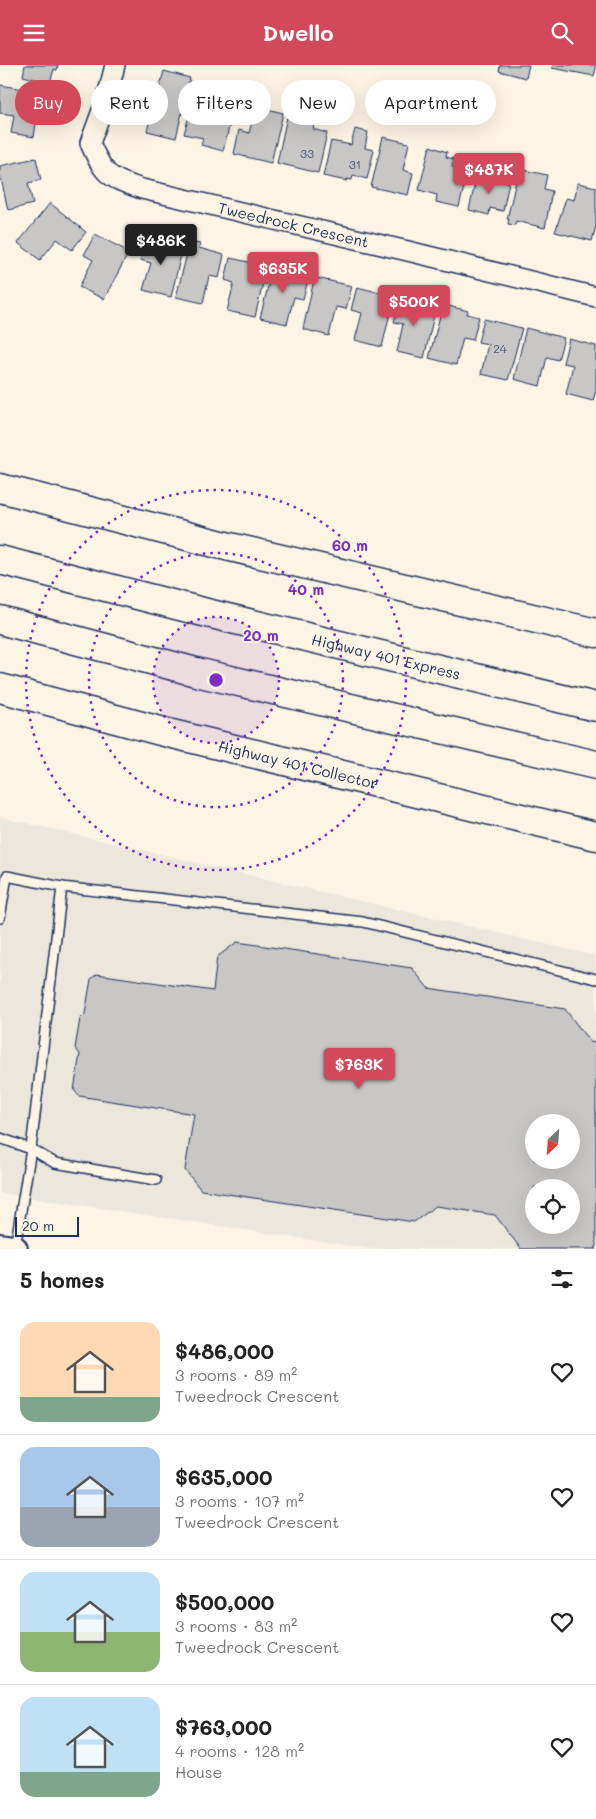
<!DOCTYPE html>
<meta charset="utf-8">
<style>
:root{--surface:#fff;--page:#f6f6f6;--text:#222;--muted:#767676;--line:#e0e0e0;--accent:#d1495b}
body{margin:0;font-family:Mali,sans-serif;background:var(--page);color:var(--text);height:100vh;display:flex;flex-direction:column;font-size:19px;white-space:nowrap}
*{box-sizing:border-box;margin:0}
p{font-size:16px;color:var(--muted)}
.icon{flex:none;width:28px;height:28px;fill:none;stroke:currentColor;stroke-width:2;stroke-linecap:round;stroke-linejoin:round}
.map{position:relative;height:1184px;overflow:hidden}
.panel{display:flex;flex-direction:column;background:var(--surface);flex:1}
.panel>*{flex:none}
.hud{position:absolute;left:15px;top:15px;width:566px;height:45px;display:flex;gap:10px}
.needle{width:32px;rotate:205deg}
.buttons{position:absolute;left:525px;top:1049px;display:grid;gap:10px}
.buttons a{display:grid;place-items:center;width:55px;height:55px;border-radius:50%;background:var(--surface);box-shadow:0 5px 20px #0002;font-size:25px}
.scale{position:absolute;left:15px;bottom:12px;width:64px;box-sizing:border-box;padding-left:5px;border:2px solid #1b2f5e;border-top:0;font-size:14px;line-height:18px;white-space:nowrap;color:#1b2f5e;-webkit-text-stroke:4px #fcf5e5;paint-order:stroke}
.price{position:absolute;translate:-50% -42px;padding:0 11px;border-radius:5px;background:var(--accent);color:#fff;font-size:16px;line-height:32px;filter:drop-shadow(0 1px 2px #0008)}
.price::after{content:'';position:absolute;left:50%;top:30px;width:15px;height:11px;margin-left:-8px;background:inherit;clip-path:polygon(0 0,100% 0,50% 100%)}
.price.active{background:#222;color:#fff}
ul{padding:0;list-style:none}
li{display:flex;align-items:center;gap:15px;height:125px;padding:0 20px}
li+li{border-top:1px solid var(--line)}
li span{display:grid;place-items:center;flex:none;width:140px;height:100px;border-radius:15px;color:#555}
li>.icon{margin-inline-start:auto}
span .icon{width:60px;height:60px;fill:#fffc;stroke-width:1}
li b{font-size:21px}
h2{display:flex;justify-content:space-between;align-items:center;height:60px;padding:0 20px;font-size:21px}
.tag{padding:0 18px;border-radius:22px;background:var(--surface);box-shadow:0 5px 20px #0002;font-size:18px;line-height:45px}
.tag.active{background:var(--accent);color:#fff}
header{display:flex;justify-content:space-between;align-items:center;height:65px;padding:0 20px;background:var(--accent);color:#fff;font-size:22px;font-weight:800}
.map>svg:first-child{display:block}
.built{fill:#ece7dc;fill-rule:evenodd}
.building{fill:#c8c7c6;stroke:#1b2f5e;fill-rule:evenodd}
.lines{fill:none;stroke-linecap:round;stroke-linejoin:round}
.lane-casing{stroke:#1b2f5e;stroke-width:12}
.street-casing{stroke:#1b2f5e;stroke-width:22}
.secondary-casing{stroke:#1b2f5e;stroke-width:30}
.highway-casing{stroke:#1b2f5e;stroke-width:31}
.lane{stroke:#fcf5e5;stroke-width:9}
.street{stroke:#fcf5e5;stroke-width:19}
.secondary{stroke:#fcf5e5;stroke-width:26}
.highway{stroke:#fcf5e5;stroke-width:28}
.ring{fill:none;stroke:#7b2cbf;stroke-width:2.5;stroke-dasharray:2.5 5}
.labels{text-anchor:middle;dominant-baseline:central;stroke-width:4;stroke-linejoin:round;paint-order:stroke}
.number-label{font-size:12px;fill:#465578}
.street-label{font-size:15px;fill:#1b2f5e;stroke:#fcf5e5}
.centre{fill:#7b2cbf;stroke:#fcf5e5;stroke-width:2.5}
.ring-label{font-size:15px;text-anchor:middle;font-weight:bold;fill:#7b2cbf;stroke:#fcf5e5;stroke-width:4;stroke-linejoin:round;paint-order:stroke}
</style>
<header><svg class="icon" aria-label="menu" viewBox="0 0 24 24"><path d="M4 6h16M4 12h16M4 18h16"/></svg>Dwello<svg class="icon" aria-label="search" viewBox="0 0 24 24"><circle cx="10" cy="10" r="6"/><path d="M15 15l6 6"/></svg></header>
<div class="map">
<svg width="596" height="1184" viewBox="0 0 596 1184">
<rect width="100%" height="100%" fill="#fcf5e5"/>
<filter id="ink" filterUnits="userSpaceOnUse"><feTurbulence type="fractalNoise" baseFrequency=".02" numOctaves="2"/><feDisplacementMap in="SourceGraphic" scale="10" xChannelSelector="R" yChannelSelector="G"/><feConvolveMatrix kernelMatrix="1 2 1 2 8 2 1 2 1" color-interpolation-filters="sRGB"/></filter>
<g filter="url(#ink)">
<path class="built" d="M0 752 596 891V1184H371L0 1128ZM534 1058H571V1095H534ZM534 1122H571V1160H534Z"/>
<g class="building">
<path d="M25 0H58L57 5 54 4 50 18 23 11Z"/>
<path d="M500 0H529L526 13 499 6Z"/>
<path d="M553 0H596V3L594 11 552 3Z"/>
<path d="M164 6 190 13 176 73 147 66 153 41 152 40 154 31 157 32Z"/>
<path d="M0 20 41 27 34 72 11 68 14 50 0 48Z"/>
<path d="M192 40 232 51 223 86 201 80 203 73 184 69Z"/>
<path d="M256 41 283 48 271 98 234 89 239 65 249 68Z"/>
<path d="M288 47 316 54 313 64 327 68 318 108 277 98Z"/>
<path d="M355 64 368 67 365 83 374 85 367 114 353 110 352 115 347 114V116L323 111 331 76 351 80Z"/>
<path d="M383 72 409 78 403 105 413 108 408 130 371 122Z"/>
<path d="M430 81 447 87 446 92 454 94 452 102 468 106 459 142 436 137 437 130 419 125Z"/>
<path d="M36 93 41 115 28 118 33 139 8 145 0 109V101Z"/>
<path d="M519 104 547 110 544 124 552 126 545 163 516 156 515 160 508 159 509 154H507Z"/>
<path d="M477 110 509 117 503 146 490 143 489 150 469 145Z"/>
<path d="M578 118 596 122V161L592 176 555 167 566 133 574 135Z"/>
<path d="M50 138 86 167 72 185 57 174 40 195 18 178Z"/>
<path d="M95 169 129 187 104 234 79 222 93 195 84 190Z"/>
<path d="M145 172 183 181 171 232 143 225 151 198 140 195Z"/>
<path d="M190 177 200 179 199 183 224 190 219 213 209 211 203 238 176 232Z"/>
<path d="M230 193 267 201 255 252 227 246 234 218 225 215Z"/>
<path d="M273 202 309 211 303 234 294 232 287 259 260 253Z"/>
<path d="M317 213 352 221 346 244 336 242 329 271 303 264 314 215Z"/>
<path d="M357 222 394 231 382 282 355 275 362 248 351 245Z"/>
<path d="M400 233 436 242 424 293 397 287 403 259 394 257Z"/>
<path d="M445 240 468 246 467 249 479 252 473 275 463 273 456 300 429 293 442 243H444Z"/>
<path d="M484 254 522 263 508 315 481 309 488 279 478 277Z"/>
<path d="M526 263 564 273 558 295 547 292 540 321 514 314Z"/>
<path d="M569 274 596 281V325L593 336 566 329 573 300 563 298Z"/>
<path d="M237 877 412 903 428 923 565 944 590 977 596 978V1184H521L495 1150 436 1141 414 1157 201 1125 185 1105 194 1049 79 1031 74 1025 80 989 75 983 80 954 85 949 91 914 97 909 213 926 217 892ZM534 1058H571V1095H534ZM534 1122H571V1160H534Z"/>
</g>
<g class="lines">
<defs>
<g id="lane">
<path d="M0 853 7 811 62 822"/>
<path d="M0 1073 31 1084 55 1098 156 1115"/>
<path d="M15 1183 31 1084 62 822 363 857 596 914"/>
</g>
<g id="street">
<path id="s1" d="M115 0 107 32 90 78C105 112 108 112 142 124L412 187 596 232"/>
</g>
<path id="secondary" d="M0 1182 14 1184"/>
<g id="highway">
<path d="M0 423 226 481 596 568"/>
<path id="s2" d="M0 495 207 548 596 642"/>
<path d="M0 555 196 607 596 700"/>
<path id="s3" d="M0 623 164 667 596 771"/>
</g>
</defs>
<use href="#lane" class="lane-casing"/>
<use href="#street" class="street-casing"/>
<use href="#secondary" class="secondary-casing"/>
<use href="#highway" class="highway-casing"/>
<use href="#lane" class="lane"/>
<use href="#street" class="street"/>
<use href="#secondary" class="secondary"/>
<use href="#highway" class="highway"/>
</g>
</g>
<circle cx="216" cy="615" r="63" fill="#7b2cbf" fill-opacity=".12"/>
<g class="ring">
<circle cx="216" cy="615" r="63"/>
<circle cx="216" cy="615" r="127"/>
<circle cx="216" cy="615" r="190"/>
</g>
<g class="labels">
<g class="number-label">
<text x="307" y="88">33</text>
<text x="355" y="99">31</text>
<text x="500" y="283">24</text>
</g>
<g class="street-label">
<text stroke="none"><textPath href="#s1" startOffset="311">Tweedrock Crescent</textPath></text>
<text stroke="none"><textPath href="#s2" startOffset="398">Highway 401 Express</textPath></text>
<text stroke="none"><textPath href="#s3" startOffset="308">Highway 401 Collector</textPath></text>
</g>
</g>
<circle cx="216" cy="615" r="8" class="centre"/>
<g class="ring-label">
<text x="350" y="486">60 m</text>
<text x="306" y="530">40 m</text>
<text x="261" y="576">20 m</text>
</g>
</svg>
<div class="buttons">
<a><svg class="needle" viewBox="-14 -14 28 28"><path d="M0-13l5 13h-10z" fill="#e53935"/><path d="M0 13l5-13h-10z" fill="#767676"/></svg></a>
<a><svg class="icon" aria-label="locate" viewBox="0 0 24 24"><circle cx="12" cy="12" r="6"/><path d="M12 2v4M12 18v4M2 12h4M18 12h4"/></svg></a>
</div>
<div class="scale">20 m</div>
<b class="price" style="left:489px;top:130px">$487K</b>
<b class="price active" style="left:161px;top:201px">$486K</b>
<b class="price" style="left:283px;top:229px">$635K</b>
<b class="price" style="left:414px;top:262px">$500K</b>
<b class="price" style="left:359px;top:1025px">$763K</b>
<div class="hud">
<a class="tag active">Buy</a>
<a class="tag">Rent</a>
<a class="tag">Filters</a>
<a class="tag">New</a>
<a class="tag">Apartment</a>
</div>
</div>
<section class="panel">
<h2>5 homes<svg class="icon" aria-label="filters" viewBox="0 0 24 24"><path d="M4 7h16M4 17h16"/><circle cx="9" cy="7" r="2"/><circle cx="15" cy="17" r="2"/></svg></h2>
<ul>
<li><span style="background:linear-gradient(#ffd9b3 75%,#7fa58c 0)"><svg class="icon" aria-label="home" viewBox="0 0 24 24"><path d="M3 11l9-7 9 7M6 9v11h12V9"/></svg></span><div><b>$486,000</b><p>3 rooms · 89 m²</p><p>Tweedrock Crescent</p></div><svg class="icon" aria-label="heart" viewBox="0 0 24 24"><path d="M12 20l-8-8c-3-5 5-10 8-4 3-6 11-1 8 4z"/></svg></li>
<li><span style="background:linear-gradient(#a9c7e8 60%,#9aa5b1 0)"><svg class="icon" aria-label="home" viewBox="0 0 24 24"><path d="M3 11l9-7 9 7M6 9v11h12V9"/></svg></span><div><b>$635,000</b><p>3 rooms · 107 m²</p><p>Tweedrock Crescent</p></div><svg class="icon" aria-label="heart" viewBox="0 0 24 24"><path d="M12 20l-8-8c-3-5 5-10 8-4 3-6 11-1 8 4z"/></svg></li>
<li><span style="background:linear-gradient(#bfe0f5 60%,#8fb573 0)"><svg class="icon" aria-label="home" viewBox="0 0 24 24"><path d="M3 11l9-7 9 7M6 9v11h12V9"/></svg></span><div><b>$500,000</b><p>3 rooms · 83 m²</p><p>Tweedrock Crescent</p></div><svg class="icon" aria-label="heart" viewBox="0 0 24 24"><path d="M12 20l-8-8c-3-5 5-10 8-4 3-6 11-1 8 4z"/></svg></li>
<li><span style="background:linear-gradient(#bfe0f5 75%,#7fa58c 0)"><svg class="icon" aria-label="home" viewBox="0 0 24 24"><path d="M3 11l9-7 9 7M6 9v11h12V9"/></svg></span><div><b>$763,000</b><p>4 rooms · 128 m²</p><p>House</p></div><svg class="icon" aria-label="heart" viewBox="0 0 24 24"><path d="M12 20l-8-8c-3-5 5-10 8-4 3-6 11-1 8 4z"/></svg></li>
</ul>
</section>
